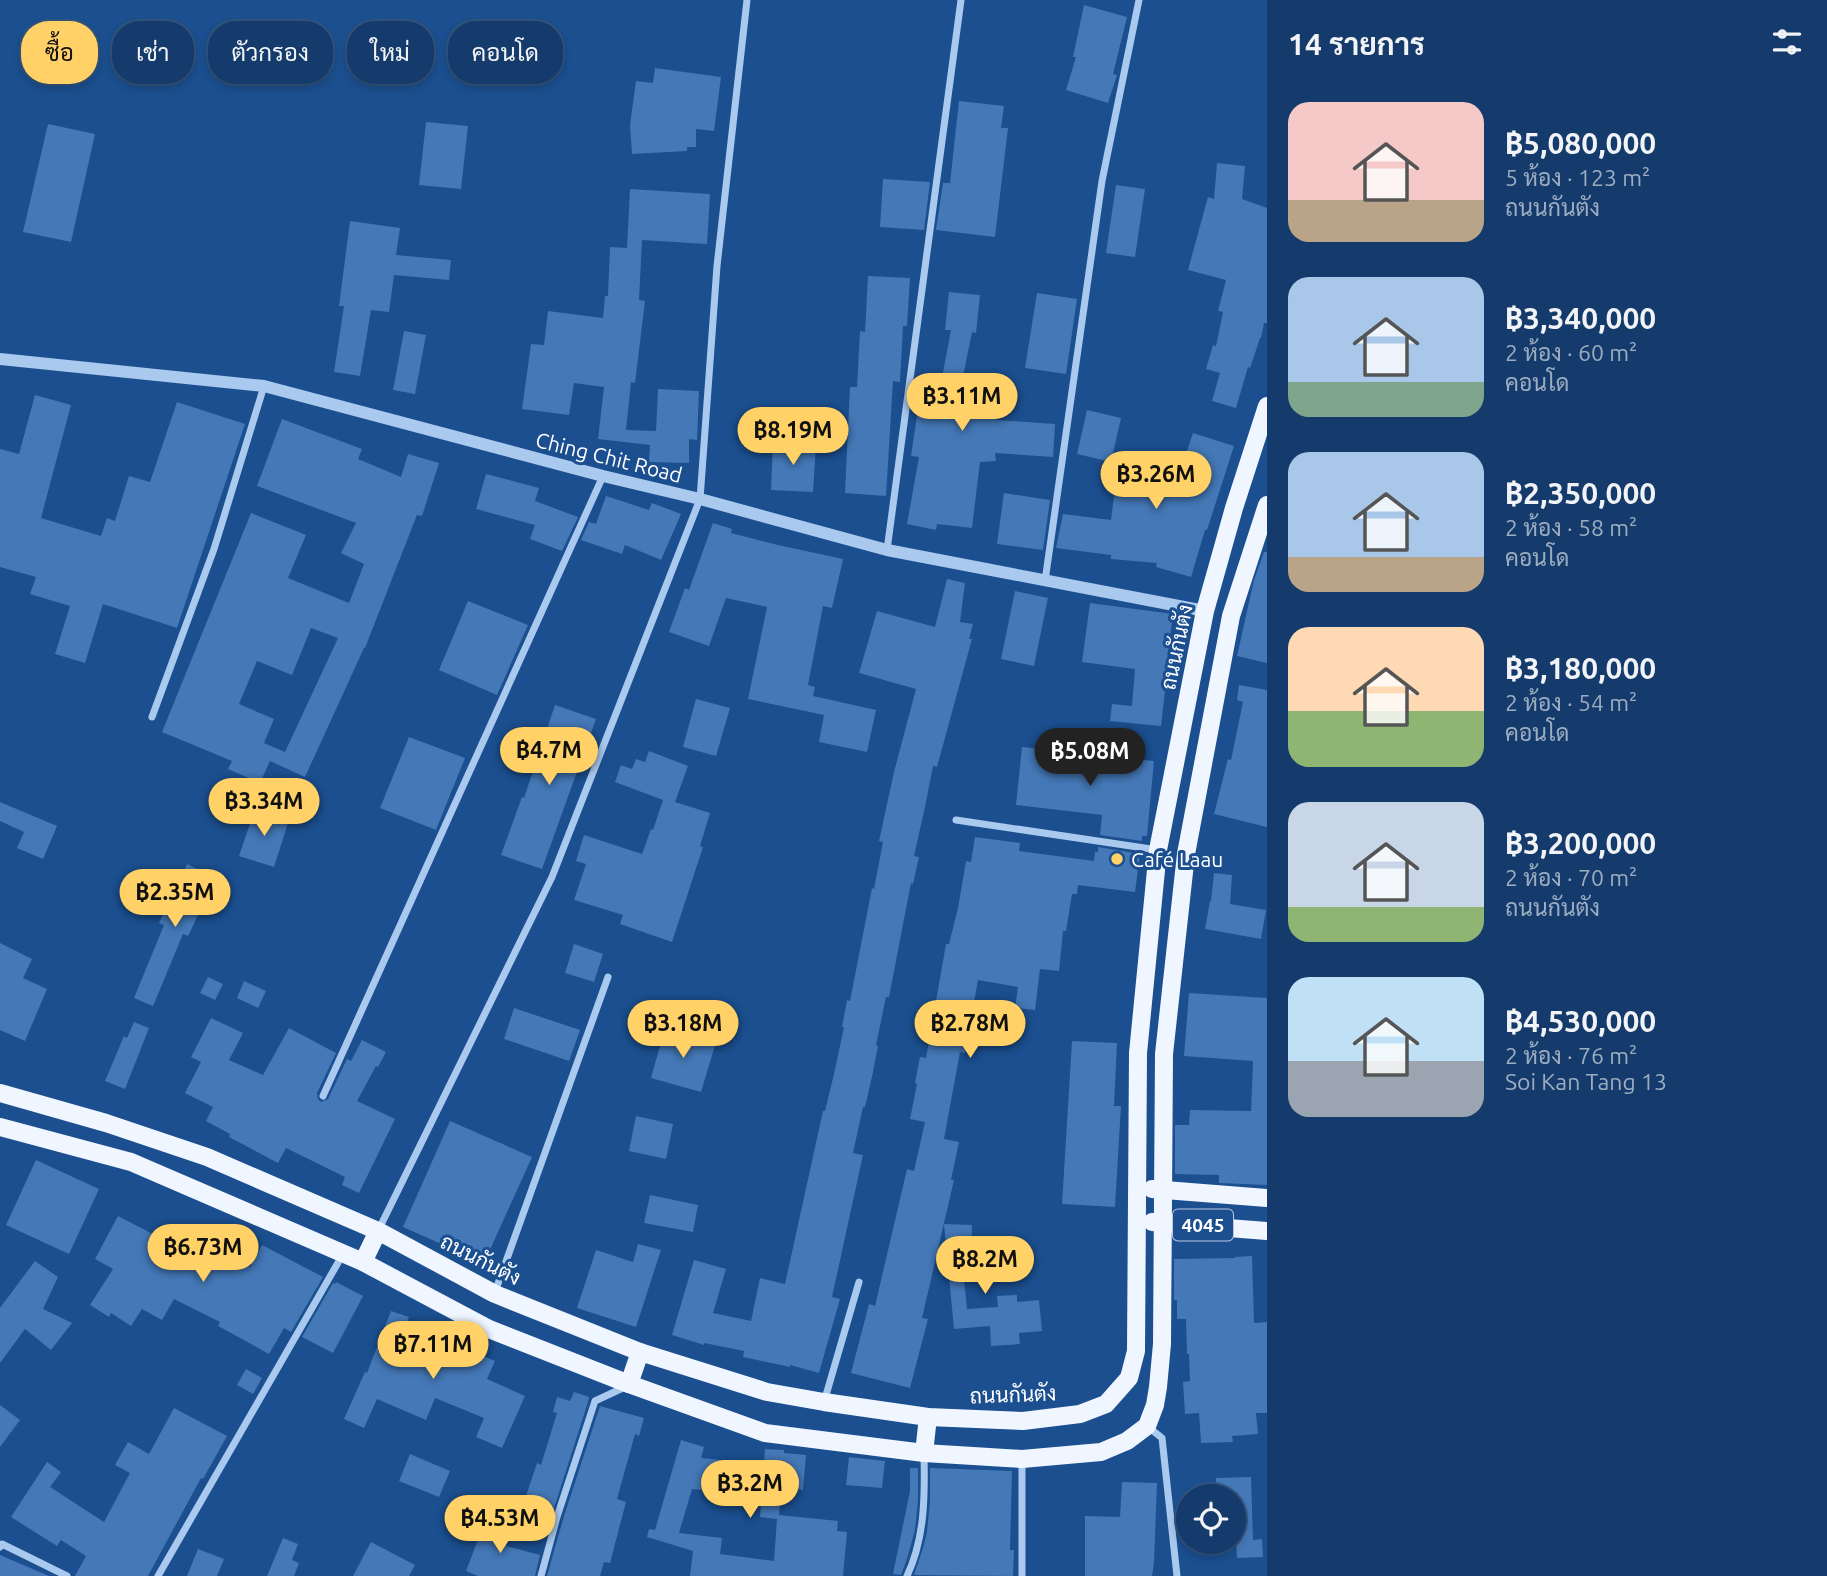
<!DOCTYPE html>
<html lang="th">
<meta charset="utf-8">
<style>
:root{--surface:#143b6b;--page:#1d4271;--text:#f1f3f6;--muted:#9dadc1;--line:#33557e;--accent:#ffd166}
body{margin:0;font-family:Ubuntu,Sarabun,sans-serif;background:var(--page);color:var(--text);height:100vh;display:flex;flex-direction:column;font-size:26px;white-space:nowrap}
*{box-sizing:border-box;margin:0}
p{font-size:23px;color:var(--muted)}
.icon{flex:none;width:38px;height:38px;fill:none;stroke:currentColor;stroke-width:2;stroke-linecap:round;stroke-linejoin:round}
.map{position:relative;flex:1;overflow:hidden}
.sheet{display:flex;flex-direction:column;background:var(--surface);width:560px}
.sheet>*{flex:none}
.hud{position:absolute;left:21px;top:21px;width:665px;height:63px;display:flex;gap:14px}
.fabs{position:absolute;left:1176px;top:1484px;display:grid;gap:14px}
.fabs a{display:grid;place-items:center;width:70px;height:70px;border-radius:50%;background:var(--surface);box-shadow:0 4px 10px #0003,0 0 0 2px var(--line);font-size:35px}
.price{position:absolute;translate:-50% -60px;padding:0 16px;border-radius:24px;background:var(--accent);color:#111;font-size:23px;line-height:46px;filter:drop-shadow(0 2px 4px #0008)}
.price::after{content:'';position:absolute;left:50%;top:42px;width:21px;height:16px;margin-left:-10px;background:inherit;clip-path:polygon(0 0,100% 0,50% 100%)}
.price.active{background:#222;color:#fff}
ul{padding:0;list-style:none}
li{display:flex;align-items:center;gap:21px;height:175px;padding:0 21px}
li span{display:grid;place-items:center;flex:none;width:196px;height:140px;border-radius:21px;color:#555}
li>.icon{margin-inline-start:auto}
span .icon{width:84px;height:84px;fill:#fffc;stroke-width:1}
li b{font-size:30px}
h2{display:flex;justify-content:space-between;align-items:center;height:84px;padding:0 21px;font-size:30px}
.pill{padding:0 24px;border-radius:28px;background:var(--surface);box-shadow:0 4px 10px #0003,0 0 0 2px var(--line);font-size:24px;line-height:63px}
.pill.active{background:var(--accent);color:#111}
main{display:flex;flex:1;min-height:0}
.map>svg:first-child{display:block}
.building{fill:#4478b7;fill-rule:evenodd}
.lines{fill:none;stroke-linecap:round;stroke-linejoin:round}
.minor{stroke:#a9c9ee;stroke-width:7}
.tertiary{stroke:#a9c9ee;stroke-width:12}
.primary{stroke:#f0f6ff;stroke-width:18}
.poi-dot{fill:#ffd166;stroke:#1b4f8f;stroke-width:2.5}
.labels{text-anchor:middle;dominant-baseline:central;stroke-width:6;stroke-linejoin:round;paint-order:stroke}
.shield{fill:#1b4f8f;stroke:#bbcadd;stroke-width:2}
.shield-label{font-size:19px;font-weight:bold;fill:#fff}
.street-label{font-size:21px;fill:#fff;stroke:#1b4f8f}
.poi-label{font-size:21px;fill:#fff;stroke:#1b4f8f;text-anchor:start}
</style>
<main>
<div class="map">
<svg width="1267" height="1576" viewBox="0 0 1267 1576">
<rect width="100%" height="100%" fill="#1b4f8f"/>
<g class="building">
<path d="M1084 5 1127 17 1113 74 1117 75 1108 103 1066 90 1076 57H1073Z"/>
<path d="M655 68 721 77 714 131 696 129V147H687V151L632 154 630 125 636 81 653 83Z"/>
<path d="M959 101 1004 106 1001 128H1008L995 237 936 230 943 183H950Z"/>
<path d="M426 122 468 126 461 189 419 185Z"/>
<path d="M48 124 95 134 71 242 23 232Z"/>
<path d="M1217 163 1245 166 1242 199 1267 208V323H1264L1261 338H1260L1250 368 1248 367 1236 408 1212 401 1220 373 1206 369 1213 345 1216 346 1223 312 1218 311 1226 280 1188 270 1208 197 1214 199Z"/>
<path d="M883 179 930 182 924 230 880 227Z"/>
<path d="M1116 185 1145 189 1135 257 1106 253Z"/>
<path d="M630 189 710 194 707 244 642 240 639 300 645 301 635 383 631 382 626 430 656 431 658 389 699 391 697 440 689 439V463L649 462 650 445 598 439 604 387 574 383 569 415 522 409 531 344 544 345 548 311 603 318 605 296H608L610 247 627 248Z"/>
<path d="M350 221 400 228 396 255 451 260 449 280 394 275 389 312 371 310 360 376 334 372 344 306H339Z"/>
<path d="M868 276 910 278 907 326H903L900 382 893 381 886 496 845 493 850 387H857L860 331 865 332Z"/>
<path d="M949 292 980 295 976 333 972 332 958 401 996 405V420L1055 424 1053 457 995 453 996 461 980 462 972 528 937 524 936 530 907 524 919 457 911 456 922 382 941 383 951 330H945Z"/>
<path d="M1037 293 1077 299 1066 374 1025 368Z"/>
<path d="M404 331 426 335 415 394 393 390Z"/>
<path d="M35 395 71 405 41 518 101 536 107 518 115 521 129 476 150 482 177 402 245 424 177 628 103 604 85 663 55 654 70 606 30 594 36 577 0 567V449L19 454Z"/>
<path d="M1087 410 1121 418 1111 462 1077 454Z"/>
<path d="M282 419 362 449 358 459 401 477 408 454 439 463 422 516 417 515 365 648H364L305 777 270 761 260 783 228 769 232 761 162 732 251 513 306 535 288 578 349 603 364 564 341 553 356 523 257 486ZM311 628 338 638 285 752 264 743 274 719 239 704 257 661 292 675Z"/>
<path d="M1193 433 1234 446 1207 530H1205L1191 577 1156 567 1157 563 1111 559V555L1056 548 1063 514 1111 520 1118 464 1180 472Z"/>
<path d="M773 442 816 445 813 492 771 490Z"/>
<path d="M486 474 539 488 535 501 578 517 562 551 530 539 535 525 476 509Z"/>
<path d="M1004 493 1050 500 1043 550 997 544Z"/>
<path d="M606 496 649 510 652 503 681 514 661 560 625 545 622 554 581 540 589 522 596 524Z"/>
<path d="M713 523 732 529 731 533 778 545 843 559 832 608 823 606 808 685 815 687 813 696 876 710 867 752 819 742 824 715 748 699 767 607 726 598 709 646 669 632 685 588 689 590Z"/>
<path d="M1264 552H1267V663L1237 656 1254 580Z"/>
<path d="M947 579 965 583 960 622 973 624 969 639H972L937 767 933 766 925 807 914 856 919 857 913 884 911 883 889 997H886L876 1045 878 1046 873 1072 865 1107H863L853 1153 863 1155 832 1297 840 1299 819 1373 790 1365V1367L743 1357 744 1351 704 1343V1345L672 1335 694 1260 726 1269 713 1313 751 1321 760 1278 785 1284 823 1111H825L834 1074 844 1027H842L847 1000 850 1001 872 888 874 889 883 842 879 841 894 772 916 689 859 673 877 611 935 627Z"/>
<path d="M1015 591 1048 598 1034 666 1001 659Z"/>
<path d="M468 601 528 625 497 695 439 670Z"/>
<path d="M1090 603 1173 614 1163 691H1165L1161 726 1110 721 1112 704 1132 706 1135 669 1082 662Z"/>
<path d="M1239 685 1267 690V827L1214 814 1228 759 1231 760 1243 702 1237 700Z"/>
<path d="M696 699 730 708 716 756 683 747Z"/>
<path d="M555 705 596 719 542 869 501 855 522 797 524 798Z"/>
<path d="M409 737 465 758 436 830 380 808Z"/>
<path d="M1022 747 1154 761 1147 836H1142V841L1100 835 1102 815 1016 805Z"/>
<path d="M649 751 688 766 675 802 710 813 700 846 703 847 672 942 620 924 623 915 574 900 586 864 576 861 584 835 642 854 651 829 653 830 663 800 615 782 621 765 632 769 636 759 645 762Z"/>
<path d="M0 802 57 826 43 859 17 848 24 832 0 821Z"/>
<path d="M255 809 289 820 274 867 239 856Z"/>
<path d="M975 837 1020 843 1019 851 1094 861 1095 852H1098V847L1140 854 1135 892 1078 885 1077 894H1072L1066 931H1063L1059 971 1040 969 1035 1010 1015 1008 1018 987 978 980 965 1053 960 1052 944 1139 959 1142 951 1180H954L922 1318 928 1319 910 1388 851 1373 869 1304 875 1306 907 1169 914 1171 925 1122 910 1119 917 1084 915 1083 920 1057 926 1058 946 944H949L958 908 966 861 971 862Z"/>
<path d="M187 864 216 878 188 936 183 934 153 1006 134 998 164 925 159 923Z"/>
<path d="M1214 873 1232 875 1230 904 1266 910 1261 939 1205 929 1210 901H1211Z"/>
<path d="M0 943 32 959 23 978 47 989 25 1041 0 1030Z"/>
<path d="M574 944 603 954 594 982 565 973Z"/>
<path d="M208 977 223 984 215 1000 200 993Z"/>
<path d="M244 981 266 991 258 1008 237 998Z"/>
<path d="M1189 993 1267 998V1185L1219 1183V1175L1175 1174V1125H1189L1190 1110 1251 1111 1253 1061 1184 1056Z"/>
<path d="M514 1008 580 1030 569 1061 504 1039Z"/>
<path d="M211 1018 243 1033 229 1060 263 1075 289 1028 336 1053 317 1093 318 1099 321 1102 328 1099 347 1059 351 1061 362 1040 386 1052 378 1067 376 1066 357 1101 395 1119 359 1193 342 1185 345 1177 286 1148 278 1163 229 1137 230 1134 206 1121 213 1107 185 1093 201 1062 191 1057Z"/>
<path d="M134 1022 149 1028 125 1089 105 1081 124 1036 127 1038Z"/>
<path d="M665 1028 716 1042 701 1092 651 1078Z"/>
<path d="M1072 1041 1117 1043 1114 1106H1121L1115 1207 1062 1204Z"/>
<path d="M636 1116 673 1124 666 1159 629 1151Z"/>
<path d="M450 1121 532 1157 484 1263 403 1227Z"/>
<path d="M36 1160 99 1189 69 1254 6 1225Z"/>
<path d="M650 1195 698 1205 693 1232 644 1223Z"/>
<path d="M118 1216 170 1243 177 1231 250 1267 262 1245 323 1277 291 1332 284 1328 269 1354 218 1326 220 1322 174 1299 162 1320 142 1309 131 1326 111 1313 109 1317 90 1305 113 1269 95 1259Z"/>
<path d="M944 1224 972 1225 971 1280H964L967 1309 998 1307 997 1296 1017 1295V1302L1039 1300 1042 1331 1019 1333 1020 1344 991 1346 990 1326 954 1329Z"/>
<path d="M638 1244 661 1250 636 1327 577 1308 596 1250 633 1262Z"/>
<path d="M1252 1256 1254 1323 1267 1322V1413H1256L1258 1434 1232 1436 1233 1442 1201 1443 1199 1413 1185 1414 1183 1382 1190 1381 1189 1354H1187L1186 1319H1177V1300H1174V1259L1235 1258V1257Z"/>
<path d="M35 1261 58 1277 43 1309 72 1323 51 1350 25 1329 0 1363V1308Z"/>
<path d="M336 1282 363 1296 333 1353 302 1337 333 1283 335 1284Z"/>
<path d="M391 1311 409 1317 406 1324 495 1361 487 1379 525 1396 502 1448 476 1437 484 1418 435 1398 426 1420 377 1399 364 1428 344 1419 365 1372 367 1373Z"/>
<path d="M246 1369 262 1378 253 1394 237 1385Z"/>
<path d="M574 1392 589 1397 588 1402 549 1524 520 1514 537 1463 541 1465 557 1413 553 1412 557 1397 570 1401Z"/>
<path d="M0 1405 20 1420 0 1447Z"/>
<path d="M600 1406 644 1418 639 1436 635 1434 617 1499 626 1502 610 1563 604 1562 600 1576H547L563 1519Z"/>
<path d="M174 1408 227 1436 203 1479 201 1478 148 1576H75L86 1556 61 1540 57 1546 11 1517 47 1462 61 1472 50 1487 104 1522 130 1473 115 1465 128 1442 149 1454Z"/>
<path d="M681 1440 704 1447 701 1458 733 1461 729 1493 692 1489 679 1533 722 1538 720 1554 774 1561 777 1519 760 1517 765 1449 784 1450V1453L806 1455 803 1490 781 1488 779 1515 838 1521 837 1531 847 1532 843 1576H690L693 1551 647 1537 649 1529 655 1530Z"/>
<path d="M410 1454 450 1471 439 1497 399 1481Z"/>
<path d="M849 1457 885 1461 882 1488 846 1485Z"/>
<path d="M910 1468H918V1500L915 1530 907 1559 901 1575 893 1574 910 1491Z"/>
<path d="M930 1468 1012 1471 1010 1550H1014L1013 1576 914 1575 923 1548 927 1532 930 1501Z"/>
<path d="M1251 1477 1253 1540 1262 1539 1263 1557 1237 1558 1234 1496H1216V1478Z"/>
<path d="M1122 1482 1157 1483 1154 1563 1152 1576H1085V1516L1120 1517Z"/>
<path d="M485 1521 512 1530 506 1546 540 1555 535 1576H478L466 1571Z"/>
<path d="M283 1538 298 1544 292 1560 299 1563 294 1576H267Z"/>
<path d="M371 1542 415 1565 409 1576H353Z"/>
<path d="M198 1549 224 1559 217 1576H187Z"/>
<path d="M0 1555 49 1576H0Z"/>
</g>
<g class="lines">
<g class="minor">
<path d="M887 550 961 0"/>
<path d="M1045 581 1102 181 1139 0"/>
<path d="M152 717 214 549 264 386"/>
<path d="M956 820 1158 850"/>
<path d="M323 1096 603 476"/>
<path d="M378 1231 552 877 700 499 717 266 747 0"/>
<path d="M495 1292 608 977"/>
<path d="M824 1402 859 1282"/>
<path d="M1147 1426 1162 1438 1177 1576"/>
<path d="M1022 1461V1576"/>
<path d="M0 1547 2 1544 67 1576"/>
<path d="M158 1576 343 1254"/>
<path d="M541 1576 557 1517 595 1401 625 1387"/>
<path d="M907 1576C925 1538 925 1495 924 1454"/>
</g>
<path class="tertiary" d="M0 359 264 386 603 476 700 499 887 550 1205 611"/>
<g class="primary">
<path d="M0 1093 106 1123 207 1157 378 1231 495 1294 640 1352 767 1392 824 1402 928 1417 1023 1421 1080 1414 1106 1404 1129 1378 1136 1351 1138 1053 1158 850 1205 611 1234 508 1267 406"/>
<path d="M0 1127 131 1162 363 1262 489 1329 629 1384 765 1433 924 1453 1022 1459 1101 1452 1127 1441 1147 1426 1155 1405 1158 1387 1162 1344 1164 1054 1186 854 1231 616 1267 505"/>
<path d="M1152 1189 1267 1198"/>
<path d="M1152 1222 1267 1231"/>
<path d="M363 1262 378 1231"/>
<path d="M629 1384 640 1352"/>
<path d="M924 1453 928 1417"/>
</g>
</g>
<circle class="poi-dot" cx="1117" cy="859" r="7"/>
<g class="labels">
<rect class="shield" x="1173" y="1209.5" width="60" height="31" rx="5"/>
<g class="shield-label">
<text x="1203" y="1225">4045</text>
</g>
<g class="street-label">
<text transform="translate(609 457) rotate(14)">Ching Chit Road</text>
<text transform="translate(1176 647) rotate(-78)">ถนนกันตัง</text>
<text transform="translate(481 1259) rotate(27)">ถนนกันตัง</text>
<text transform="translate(1013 1394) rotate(-2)">ถนนกันตัง</text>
</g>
<g class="poi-label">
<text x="1131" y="859">Café Laau</text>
</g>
</g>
</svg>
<div class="fabs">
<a><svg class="icon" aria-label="locate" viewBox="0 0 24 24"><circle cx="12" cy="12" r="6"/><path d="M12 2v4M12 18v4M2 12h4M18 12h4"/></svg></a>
</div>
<b class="price" style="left:962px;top:433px">฿3.11M</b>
<b class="price" style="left:793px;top:467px">฿8.19M</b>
<b class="price" style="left:1156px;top:511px">฿3.26M</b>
<b class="price" style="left:549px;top:787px">฿4.7M</b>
<b class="price active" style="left:1090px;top:788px">฿5.08M</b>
<b class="price" style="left:264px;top:838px">฿3.34M</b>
<b class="price" style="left:175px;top:929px">฿2.35M</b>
<b class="price" style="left:683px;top:1060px">฿3.18M</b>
<b class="price" style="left:970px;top:1060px">฿2.78M</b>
<b class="price" style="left:203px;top:1284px">฿6.73M</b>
<b class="price" style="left:985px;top:1296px">฿8.2M</b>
<b class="price" style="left:433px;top:1381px">฿7.11M</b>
<b class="price" style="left:750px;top:1520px">฿3.2M</b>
<b class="price" style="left:500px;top:1555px">฿4.53M</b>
<div class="hud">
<a class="pill active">ซื้อ</a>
<a class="pill">เช่า</a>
<a class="pill">ตัวกรอง</a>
<a class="pill">ใหม่</a>
<a class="pill">คอนโด</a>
</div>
</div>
<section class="sheet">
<h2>14 รายการ<svg class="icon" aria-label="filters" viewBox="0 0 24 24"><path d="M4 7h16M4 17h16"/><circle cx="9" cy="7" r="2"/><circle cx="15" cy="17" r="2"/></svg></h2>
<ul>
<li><span style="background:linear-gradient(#f6c9c9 70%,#b9a48a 0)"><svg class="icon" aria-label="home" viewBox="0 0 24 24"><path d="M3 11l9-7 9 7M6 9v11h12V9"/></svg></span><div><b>฿5,080,000</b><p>5 ห้อง · 123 m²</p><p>ถนนกันตัง</p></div></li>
<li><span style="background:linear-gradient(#a9c7e8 75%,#7fa58c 0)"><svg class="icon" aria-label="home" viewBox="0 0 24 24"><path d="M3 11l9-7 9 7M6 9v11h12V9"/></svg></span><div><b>฿3,340,000</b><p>2 ห้อง · 60 m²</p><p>คอนโด</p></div></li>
<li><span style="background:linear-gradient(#a9c7e8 75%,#b9a48a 0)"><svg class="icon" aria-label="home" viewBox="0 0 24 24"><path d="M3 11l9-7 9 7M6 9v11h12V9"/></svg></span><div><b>฿2,350,000</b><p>2 ห้อง · 58 m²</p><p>คอนโด</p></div></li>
<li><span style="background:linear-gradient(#ffd9b3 60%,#8fb573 0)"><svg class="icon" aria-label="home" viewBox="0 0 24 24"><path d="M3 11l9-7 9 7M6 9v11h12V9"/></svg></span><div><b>฿3,180,000</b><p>2 ห้อง · 54 m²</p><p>คอนโด</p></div></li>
<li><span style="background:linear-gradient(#c9d6e8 75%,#8fb573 0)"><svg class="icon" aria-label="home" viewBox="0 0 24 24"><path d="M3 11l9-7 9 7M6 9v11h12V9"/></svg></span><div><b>฿3,200,000</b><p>2 ห้อง · 70 m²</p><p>ถนนกันตัง</p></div></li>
<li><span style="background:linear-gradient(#bfe0f5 60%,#9aa5b1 0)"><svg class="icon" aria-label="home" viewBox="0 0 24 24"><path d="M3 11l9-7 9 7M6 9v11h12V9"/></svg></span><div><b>฿4,530,000</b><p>2 ห้อง · 76 m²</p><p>Soi Kan Tang 13</p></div></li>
</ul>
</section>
</main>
